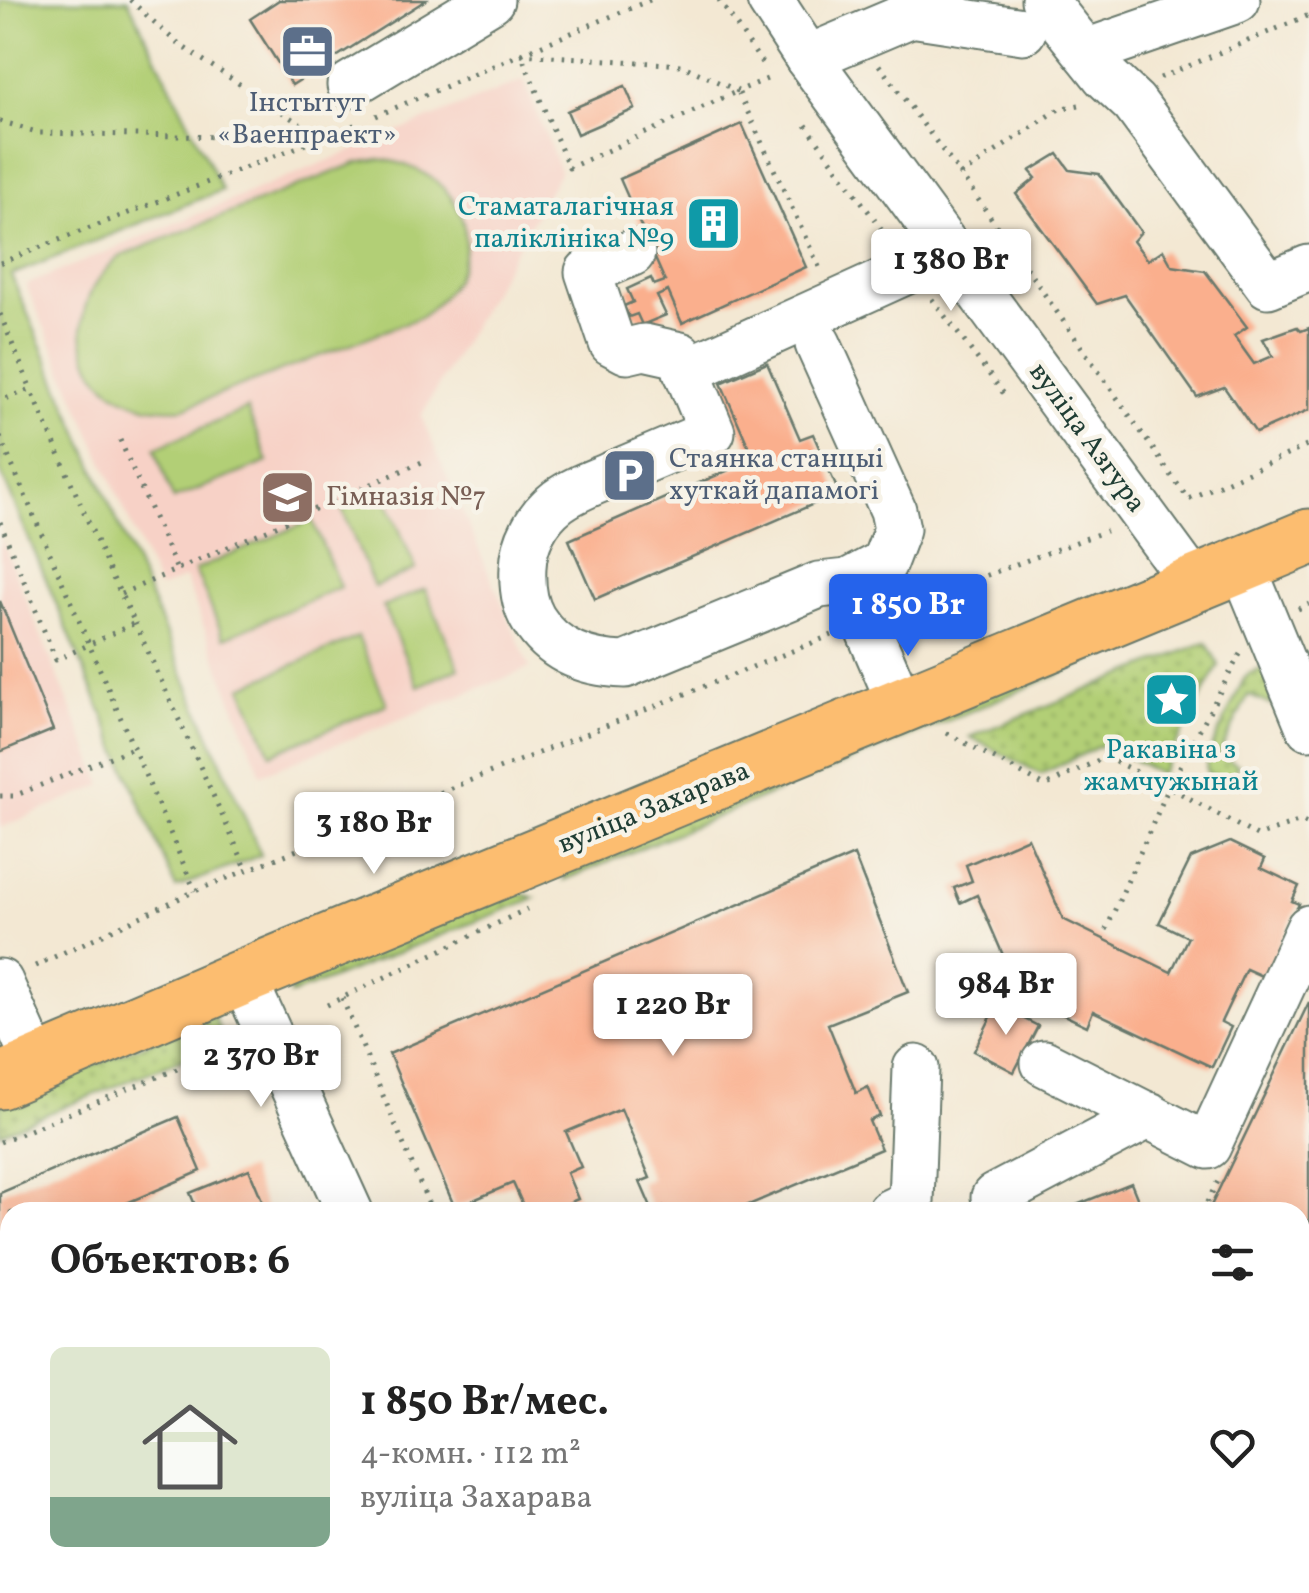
<!DOCTYPE html>
<html lang="ru">
<meta charset="utf-8">
<style>
:root{--surface:#fff;--page:#f6f6f6;--text:#222;--muted:#767676;--accent:#2563eb}
body{margin:0;font-family:Vollkorn,serif;background:var(--page);color:var(--text);height:100vh;display:flex;flex-direction:column;font-size:38px;white-space:nowrap}
*{box-sizing:border-box;margin:0}
p{font-size:32px;color:var(--muted)}
.icon{flex:none;width:55px;height:55px;fill:none;stroke:currentColor;stroke-width:2;stroke-linecap:round;stroke-linejoin:round}
.map{position:relative;flex:1;overflow:hidden}
.sheet{position:absolute;left:0px;top:1202px;width:1310px;height:392px;display:flex;flex-direction:column;background:var(--surface);border-radius:30px 30px 0 0;box-shadow:0 10px 40px #0002}
.sheet>*{flex:none}
.price{position:absolute;translate:-50% -85px;padding:0 22px;border-radius:10px;background:#fff;color:#222;font-size:32px;line-height:65px;filter:drop-shadow(0 2px 5px #0008)}
.price::after{content:'';position:absolute;left:50%;top:60px;width:30px;height:22px;margin-left:-15px;background:inherit;clip-path:polygon(0 0,100% 0,50% 100%)}
.price.current{background:var(--accent);color:#fff}
ul{padding:0;list-style:none}
li{display:flex;align-items:center;gap:30px;height:250px;padding:0 50px}
li span{display:grid;place-items:center;flex:none;width:280px;height:200px;border-radius:15px;color:#555}
li>.icon{margin-inline-start:auto}
span .icon{width:120px;height:120px;fill:#fffc;stroke-width:1}
li b{font-size:42px}
h2{display:flex;justify-content:space-between;align-items:center;height:120px;padding:0 50px;font-size:42px}
.map>svg:first-child{display:block}
.built{fill:#f7d1c6}
.grass{fill:url(#grass-dots);stroke:#688655;stroke-width:2.5}
.park{fill:#b2cf76;stroke:#688655;stroke-width:2.5}
.building{fill:#faaf8d}
.lines{fill:none;stroke-linecap:round;stroke-linejoin:round}
.minor-casing{stroke:#69796c;stroke-width:49}
.major-casing{stroke:#69796c;stroke-width:59}
.path{stroke:#69796c;stroke-width:5;stroke-dasharray:2.5 8;stroke-linecap:butt}
.minor{stroke:#fff;stroke-width:45}
.major{stroke:#fcbd6f;stroke-width:55}
.labels{text-anchor:middle;dominant-baseline:central;stroke-width:9;stroke-linejoin:round;paint-order:stroke}
.service-label{font-size:28px;fill:#4e5e75;stroke:#f7f3e8}
.culture-label{font-size:28px;fill:#0d838f;stroke:#f7f3e8;text-anchor:end}
.street-label{font-size:28px;fill:#1f3d34;stroke:#f7f3e8}
.education-label{font-size:28px;fill:#785e54;stroke:#f7f3e8;text-anchor:start}
</style>
<div class="map">
<svg width="1309" height="1593" viewBox="0 0 1309 1593">
<defs>
<pattern id="grass-dots" width="8" height="8" patternUnits="userSpaceOnUse" patternTransform="scale(2.5)"><rect width="8" height="8" fill="#b2cf76"/><path d="M2 2h.1M6 6h.1" fill="none" stroke="#90a962" stroke-width="1.8" stroke-linecap="round"/></pattern>
</defs>
<rect width="100%" height="100%" fill="#f7f3e8"/>
<filter id="ink" filterUnits="userSpaceOnUse"><feTurbulence type="fractalNoise" baseFrequency=".01" numOctaves="2"/><feDisplacementMap in="SourceGraphic" scale="20" xChannelSelector="R" yChannelSelector="G"/><feConvolveMatrix kernelMatrix="1 2 1 2 8 2 1 2 1" color-interpolation-filters="sRGB"/></filter>
<filter id="wash" filterUnits="userSpaceOnUse"><feTurbulence type="fractalNoise" baseFrequency=".0048" numOctaves="4" result="noise"/><feDisplacementMap in="SourceGraphic" scale="40" xChannelSelector="R" yChannelSelector="G"/><feGaussianBlur stdDeviation="2.25" result="paint"/><feColorMatrix in="noise" values="0 0 0 0 0 0 0 0 0 0 0 0 0 0 0 0 0 1.4 0 .05"/><feComposite in="paint" operator="in"/></filter>
<g filter="url(#wash)">
<rect width="100%" height="100%" fill="#f3e8d3"/>
<g class="built">
<path d="M524 80 560 171 421 416 530 668 261 774 185 578 159 589 26 285Z"/>
<path d="M0 537 103 785 0 828Z"/>
</g>
<g class="grass">
<path d="M1141 627 1148 637 564 880 567 862Z"/>
<path d="M1206 642 1219 665 1160 774 1104 744 1041 774 970 737Z"/>
<path d="M1265 668 1275 695 1271 705 1248 695 1219 755 1238 765 1229 783 1207 773 1206 760 1244 679 1250 673Z"/>
<path d="M508 889 535 898 290 995 292 974Z"/>
<path d="M214 1016 224 1042 0 1133V1103Z"/>
</g>
<g class="park">
<path d="M0 0H128L222 190 11 275 261 855 176 888 0 470Z"/>
<path d="M379 159C471 171 496 260 421 317L184 408C88 419 45 317 121 256L357 163Z"/>
<path d="M247 409 268 462 173 499 155 448Z"/>
<path d="M383 491 416 569 374 587 342 509Z"/>
<path d="M312 520 340 587 224 638 195 570Z"/>
<path d="M425 589 459 668 418 686 383 607Z"/>
<path d="M358 637 387 704 271 754 242 687Z"/>
</g>
<g id="blocks">
<g class="building">
<path d="M279 0H426L292 85 250 19Z"/>
<path d="M625 86 635 109 577 134 567 111Z"/>
<path d="M742 124 806 267 682 323 668 291 657 296 666 315 642 325 637 314 629 317 624 306 633 302 627 289 651 278 654 285 665 281 620 179Z"/>
<path d="M1058 154 1070 170 1099 174 1141 232 1133 241 1148 260 1163 250 1172 266 1205 271 1247 327 1234 336 1254 364 1273 356 1263 339 1297 327 1301 331 1309 328V410L1256 433 1224 387 1197 397 1125 295 1097 304 1016 194 1036 178 1030 171Z"/>
<path d="M767 363 800 439 813 434 839 493 595 599 569 540 754 459 721 383Z"/>
<path d="M0 601 53 730 0 752Z"/>
<path d="M1028 838 1063 919 1171 972 1188 937 1159 923 1191 858 1230 842 1265 859 1261 868 1299 886 1292 901 1299 904 1264 977 1246 969 1221 1022 1231 1027 1212 1067 1093 1011 1087 1026 1051 1009 1059 993 1009 969 977 895 960 903 954 888 972 881 966 865Z"/>
<path d="M854 855 908 992 828 1024 856 1093 868 1087 880 1116 869 1121 881 1149 732 1212H666L663 1206 652 1210 640 1182 650 1178 621 1109 566 1132 581 1167 567 1173 578 1199 547 1212H526L513 1183 455 1208 389 1054Z"/>
<path d="M1309 1002V1593H1044L1028 1585H1300V1212H1208Z"/>
<path d="M997 1005 1038 1026 1014 1072 974 1051Z"/>
<path d="M178 1117 201 1171 106 1212H10V1257L0 1261V1193Z"/>
<path d="M249 1169 267 1212H198L190 1193Z"/>
<path d="M1131 1183 1140 1205 1123 1212H1059Z"/>
<path d="M127 1585H269L251 1593H109Z"/>
<path d="M603 1585H681L685 1593H607Z"/>
</g>
</g>
</g>
<g filter="url(#ink)">
<use href="#blocks" fill-opacity="0" stroke="#69796c" stroke-width="2.5"/>
<g class="lines">
<defs>
<g id="minor">
<path d="M770 0 808 58 1194 584"/>
<path d="M1044 0 1105 76 1134 103 1268 285 1309 268"/>
<path d="M911 14 1023 31"/>
<path d="M1086 52 1237 0"/>
<path d="M808 58 945 0"/>
<path d="M350 85 491 0"/>
<path d="M632 253 588 272 612 343 627 351 644 347 680 355 712 432C679 446 646 460 613 474 595 482 574 489 558 501 537 517 524 542 523 567 522 585 524 604 533 619 554 653 588 664 625 665L819 585 848 582 884 563 897 529 893 510 818 344"/>
<path d="M686 371 951 251"/>
<path d="M1242 564 1309 727"/>
<path d="M848 582 902 708"/>
<path d="M243 977 350 1212"/>
<path d="M0 982 37 1065"/>
<path d="M1044 1063 1208 1146 1309 928"/>
<path d="M994 1197 1149 1115"/>
<path d="M890 1212 911 1202 916 1068"/>
<path d="M4 1317 10 1315"/>
<path d="M433 1585 435 1593"/>
<path d="M519 1585 522 1593"/>
<path d="M723 1585 727 1593"/>
</g>
<path id="major" d="M0 1081 243 977 1309 537"/>
</defs>
<use href="#minor" class="minor-casing"/>
<use href="#major" class="major-casing"/>
<g class="path">
<path d="M130 0 177 43 320 137"/>
<path d="M650 0 521 54 569 168 738 91 821 271"/>
<path d="M719 0 762 63"/>
<path d="M879 65 961 175"/>
<path d="M1160 78 1309 15"/>
<path d="M1079 105 1059 109 961 175 1188 499 1309 445"/>
<path d="M376 116 521 54 681 65 738 91 772 77"/>
<path d="M0 121 40 133 320 139"/>
<path d="M806 125 887 237"/>
<path d="M0 263 357 124"/>
<path d="M932 299 1007 398"/>
<path d="M0 314 31 389 0 401"/>
<path d="M0 437 195 891"/>
<path d="M120 440 177 570"/>
<path d="M0 522 56 660 135 623 109 570 31 389"/>
<path d="M121 594 424 461"/>
<path d="M898 608 1106 531"/>
<path d="M1298 609 1309 604"/>
<path d="M135 623 247 870"/>
<path d="M947 733 1045 786 1105 757 1169 787 1257 836 1301 821 1309 825"/>
<path d="M0 796H14L135 747"/>
<path d="M1106 930 1169 787 1240 654"/>
<path d="M35 966 195 891 832 635"/>
<path d="M342 998 432 1212"/>
<path d="M327 1005 527 909"/>
<path d="M0 1142 233 1046"/>
<path d="M1202 1212 1218 1181"/>
<path d="M377 1593 391 1586"/>
<path d="M1010 1593 1014 1585"/>
</g>
<use href="#minor" class="minor"/>
<use href="#major" class="major"/>
</g>
</g>
<defs>
<symbol id="office-square" viewBox="-11 -11 22 22"><rect x="-9" y="-9" width="18" height="18" rx="4" fill="#5c6f8a" stroke="#f7f3e8"/><path d="M-6-3h4V-5.5h4V-3h4V5H-6ZM-1-4.5V-3h2v-1.5ZM-6 0V1H6V0Z" fill="#fff"/></symbol>
<symbol id="building-square" viewBox="-11 -11 22 22"><rect x="-9" y="-9" width="18" height="18" rx="4" fill="#0f9aa8" stroke="#f7f3e8"/><path d="M-4-6H4V6H1V3H-1V6H-4ZM-2.5-4.3h1.7v1.8h-1.7ZM.8-4.3h1.7v1.8H.8ZM-2.5-1h1.7V.8h-1.7ZM.8-1h1.7V.8H.8Z" fill="#fff"/></symbol>
<symbol id="parking-square" viewBox="-11 -11 22 22"><rect x="-9" y="-9" width="18" height="18" rx="4" fill="#5c6f8a" stroke="#f7f3e8"/><path d="M-3.5-5.5H1a3.5 3.5 0 0 1 0 7H-1V5.5H-3.5ZM-1-3.4V-.6H.8a1.4 1.4 0 0 0 0-2.8Z" fill="#fff"/></symbol>
<symbol id="school-square" viewBox="-11 -11 22 22"><rect x="-9" y="-9" width="18" height="18" rx="4" fill="#8d6e63" stroke="#f7f3e8"/><path d="M0-5L7-2L0 1L-7-2ZM-4 1L0 2.5L4 1V4Q0 6-4 4Z" fill="#fff"/></symbol>
<symbol id="sight-square" viewBox="-11 -11 22 22"><rect x="-9" y="-9" width="18" height="18" rx="4" fill="#0f9aa8" stroke="#f7f3e8"/><path d="M0-6L1.8-2.2L6-1.7L2.9 1.2L3.7 5.4L0 3.3L-3.7 5.4L-2.9 1.2L-6-1.7L-1.8-2.2Z" fill="#fff"/></symbol>
</defs>
<g fill-rule="evenodd">
<use href="#office-square" x="276" y="20" width="63" height="63"/>
<use href="#building-square" x="682" y="192" width="63" height="63"/>
<use href="#parking-square" x="598" y="444" width="63" height="63"/>
<use href="#school-square" x="256" y="466" width="63" height="63"/>
<use href="#sight-square" x="1140" y="668" width="63" height="63"/>
</g>
<g class="labels">
<g class="service-label">
<text x="307" y="103">Інстытут<tspan x="307" dy="32">«Ваенпраект»</tspan></text>
<text x="669" y="459" text-anchor="start">Стаянка станцыі<tspan x="669" dy="32">хуткай дапамогі</tspan></text>
</g>
<g class="culture-label">
<text x="674" y="207">Стаматалагічная<tspan x="674" dy="32">паліклініка №9</tspan></text>
<text x="1171" y="750" text-anchor="middle">Ракавіна з<tspan x="1171" dy="32">жамчужынай</tspan></text>
</g>
<g class="street-label">
<text transform="translate(1087 438) rotate(54)">вуліца Азгура</text>
<text transform="translate(654 808) rotate(-22)">вуліца Захарава</text>
</g>
<g class="education-label">
<text x="326" y="497">Гімназія №7</text>
</g>
</g>
</svg>
<b class="price" style="left:951px;top:314px">1 380 Br</b>
<b class="price current" style="left:908px;top:659px">1 850 Br</b>
<b class="price" style="left:374px;top:877px">3 180 Br</b>
<b class="price" style="left:1006px;top:1038px">984 Br</b>
<b class="price" style="left:673px;top:1059px">1 220 Br</b>
<b class="price" style="left:261px;top:1110px">2 370 Br</b>
<section class="sheet">
<h2>Объектов: 6<svg class="icon" aria-label="filters" viewBox="0 0 24 24"><path d="M4 7h16M4 17h16"/><circle cx="9" cy="7" r="2"/><circle cx="15" cy="17" r="2"/></svg></h2>
<ul>
<li><span style="background:linear-gradient(#dfe7d0 75%,#7fa58c 0)"><svg class="icon" aria-label="home" viewBox="0 0 24 24"><path d="M3 11l9-7 9 7M6 9v11h12V9"/></svg></span><div><b>1 850 Br/мес.</b><p>4-комн. · 112 m²</p><p>вуліца Захарава</p></div><svg class="icon" aria-label="heart" viewBox="0 0 24 24"><path d="M12 20l-8-8c-3-5 5-10 8-4 3-6 11-1 8 4z"/></svg></li>
</ul>
</section>
</div>
